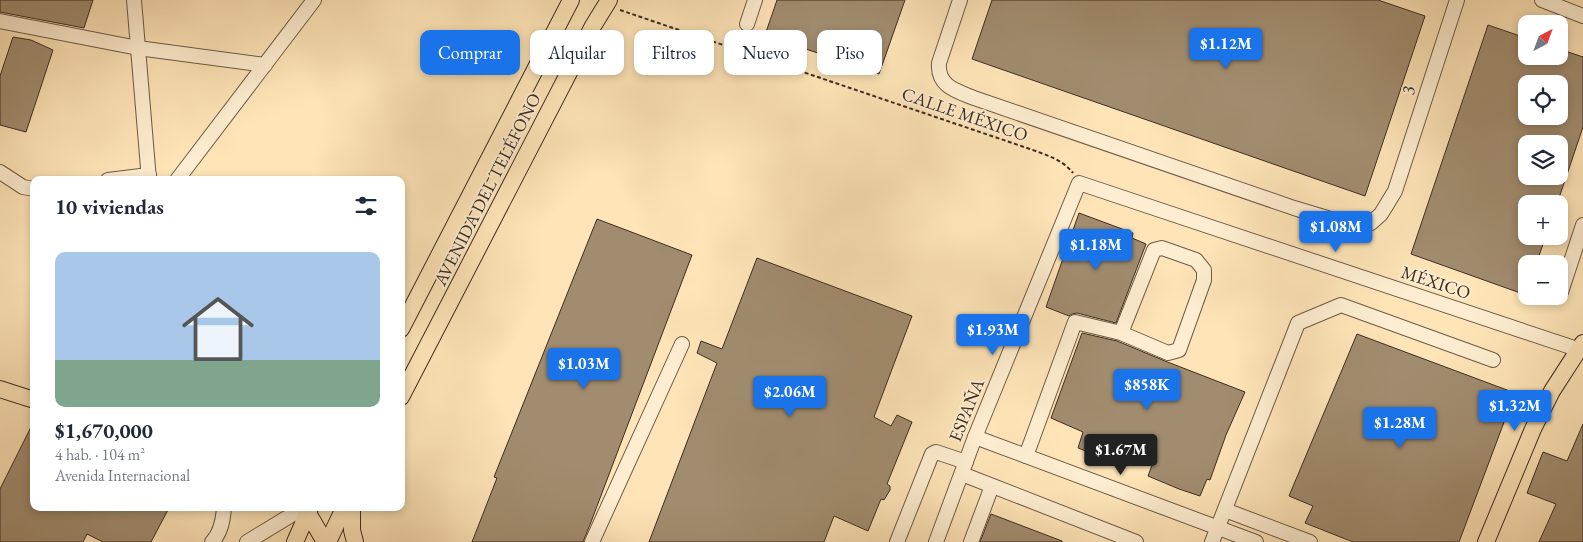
<!DOCTYPE html>
<html lang="es">
<meta charset="utf-8">
<style>
:root{--surface:#fff;--page:#f2f2f3;--text:#1f2937;--muted:#747a83;--accent:#1a73e8}
body{margin:0;font-family:"EB Garamond",serif;background:var(--page);color:var(--text);height:100vh;display:flex;flex-direction:column;font-size:19px;white-space:nowrap}
*{box-sizing:border-box;margin:0}
p{font-size:16px;color:var(--muted)}
.icon{flex:none;width:28px;height:28px;fill:none;stroke:currentColor;stroke-width:2;stroke-linecap:round;stroke-linejoin:round}
.map{position:relative;flex:1;overflow:hidden}
.panel{position:absolute;left:30px;top:176px;width:375px;height:335px;display:flex;flex-direction:column;background:var(--surface);border-radius:10px;box-shadow:0 2px 8px #0003}
.panel>*{flex:none}
.hud{position:absolute;left:420px;top:30px;width:475px;height:45px;display:flex;gap:10px}
.needle{width:32px;rotate:41deg}
.buttons{position:absolute;left:1518px;top:15px;display:grid;gap:10px}
.buttons a{display:grid;place-items:center;width:50px;height:50px;border-radius:10px;background:var(--surface);box-shadow:0 2px 8px #0003;font-size:25px}
.price{position:absolute;translate:-50% -42px;padding:0 11px;border-radius:5px;background:var(--accent);color:#fff;font-size:16px;line-height:32px;filter:drop-shadow(0 1px 2px #0008)}
.price::after{content:'';position:absolute;left:50%;top:30px;width:15px;height:11px;margin-left:-8px;background:inherit;clip-path:polygon(0 0,100% 0,50% 100%)}
.price.active{background:#222;color:#fff}
ul{padding:0;list-style:none}
li{display:grid;align-content:center;gap:10px;height:265px;padding:0 25px}
li span{display:grid;place-items:center;height:155px;border-radius:10px;color:#555}
li>.icon{margin-inline-start:auto}
span .icon{width:90px;height:90px;fill:#fffc;stroke-width:1}
li b{font-size:21px}
h2{display:flex;justify-content:space-between;align-items:center;height:60px;padding:0 25px;font-size:21px}
.tag{padding:0 18px;border-radius:10px;background:var(--surface);box-shadow:0 2px 8px #0003;font-size:18px;line-height:45px}
.tag.active{background:var(--accent);color:#fff}
.map>svg:first-child{display:block}
.building{fill:#a18c6f;stroke:#3d2d22;fill-rule:evenodd}
.lines{fill:none;stroke-linecap:round;stroke-linejoin:round}
.minor-casing{stroke:#6d5b47;stroke-width:16}
.major-casing{stroke:#3d2d22;stroke-width:18}
.path{stroke:#3d2d22;stroke-width:2;stroke-dasharray:4 2.5;stroke-linecap:butt}
.minor{stroke:#feedd0;stroke-width:14}
.major{stroke:#fee4b7;stroke-width:16}
.labels{text-anchor:middle;dominant-baseline:central;stroke-width:4;stroke-linejoin:round;paint-order:stroke}
.street-label{font-size:18px;fill:#3d2d22;stroke:#feedd0}
</style>
<div class="map">
<svg width="1583" height="542" viewBox="0 0 1583 542">
<rect width="100%" height="100%" fill="#fee4b7"/>
<filter id="stains"><feTurbulence type="fractalNoise" baseFrequency=".004" numOctaves="4"/><feColorMatrix values="0 0 0 0 .2 0 0 0 0 .09 0 0 0 0 .02 0 0 0 .5 -.17"/></filter>
<radialGradient id="worn" r=".72"><stop offset=".6" stop-color="#630" stop-opacity="0"/><stop offset="1" stop-color="#630" stop-opacity=".3"/></radialGradient>
<g class="building">
<path d="M0 0H93L84 28 0 12Z"/>
<path d="M777 0H905L879 74 765 35Z"/>
<path d="M992 0H1378L1425 16 1365 196 972 59Z"/>
<path d="M1488 25 1526 38V56H1559V49L1583 57V127L1557 204H1526V236H1546L1536 264H1526V295L1411 254ZM1526 84H1559V116H1526ZM1526 144H1559V176H1526Z"/>
<path d="M13 37 31 40 53 50 26 132 0 125V76Z"/>
<path d="M1079 213 1133 233 1132 238 1146 244 1116 323 1077 313 1072 314 1069 316 1046 307Z"/>
<path d="M597 219 692 255 591 522 583 542H472L497 478 494 477Z"/>
<path d="M757 258 912 316 874 417 891 426 897 415 912 422 887 484 890 486V490L884 500 881 499 868 531 834 516 824 542H649L717 363 697 353 701 341 722 349Z"/>
<path d="M1082 333 1117 341 1165 361 1245 392 1226 435 1210 480 1207 479 1200 496 1179 489 1148 476 1154 460 1122 447 1117 463 1078 448 1083 432 1051 418Z"/>
<path d="M1357 334 1515 393 1459 542H1353L1305 523 1313 506 1289 496Z"/>
<path d="M34 421V508H169L151 542H103L87 534 83 542H0V489Z"/>
<path d="M1583 424V542H1539L1556 504 1527 493 1543 452 1567 461Z"/>
<path d="M991 514 1062 541V542H980Z"/>
</g>
<g class="lines">
<defs>
<g id="minor">
<path d="M134 0 149 180"/>
<path d="M960 0 939 63C937 86 956 91 974 98L1294 208 1357 227 1371 223 1381 214 1395 191 1457 0"/>
<path d="M1542 0 1583 16"/>
<path d="M0 21 138 48 265 65"/>
<path d="M747 24 755 0"/>
<path d="M0 172 23 187 34 189"/>
<path d="M108 180 149 175"/>
<path d="M177 180 314 0"/>
<path d="M1561 292 1583 225"/>
<path d="M975 437 1256 542"/>
<path d="M1026 456 1075 322 1121 333 1168 353 1179 350 1204 280V270L1196 260 1162 248 1154 250 1121 333"/>
<path d="M962 474 1136 542"/>
<path d="M1225 510 1310 542"/>
<path d="M212 542C221 533 223 520 224 508"/>
<path d="M247 542 303 508"/>
<path d="M592 542 682 344"/>
<path d="M897 542 932 454 936 452 966 462"/>
<path d="M936 542 975 437 1079 183 1583 351"/>
<path d="M971 542 992 486"/>
<path d="M1212 542 1298 323 1341 305 1493 360"/>
</g>
<g id="major">
<path d="M401 329 571 0"/>
<path d="M0 389 34 400"/>
<path d="M401 397 593 26 609 0"/>
<path d="M305 508 325 542"/>
<path d="M352 508V530L355 542"/>
<path d="M295 542 310 508"/>
<path d="M328 542 344 508"/>
<path d="M1486 542 1533 429 1552 391 1583 343"/>
</g>
</defs>
<use href="#minor" class="minor-casing"/>
<use href="#major" class="major-casing"/>
<path class="path" d="M620 10 1030 149C1046 155 1062 159 1073 173"/>
<use href="#minor" class="minor"/>
<use href="#major" class="major"/>
</g>
<g class="labels">
<g class="street-label">
<text transform="translate(1408 90) rotate(-72)">3</text>
<text transform="translate(965 114) rotate(19)">CALLE MÉXICO</text>
<text transform="translate(487 189) rotate(-63)">AVENIDA DEL TELÉFONO</text>
<text transform="translate(1436 282) rotate(18)">MÉXICO</text>
<text transform="translate(966 410) rotate(-68)">ESPAÑA</text>
</g>
</g>
<rect width="100%" height="100%" filter="url(#stains)"/>
<rect width="100%" height="100%" fill="url(#worn)"/>
</svg>
<div class="buttons">
<a><svg class="needle" viewBox="-14 -14 28 28"><path d="M0-13l5 13h-10z" fill="#e53935"/><path d="M0 13l5-13h-10z" fill="#747a83"/></svg></a>
<a><svg class="icon" aria-label="locate" viewBox="0 0 24 24"><circle cx="12" cy="12" r="6"/><path d="M12 2v4M12 18v4M2 12h4M18 12h4"/></svg></a>
<a><svg class="icon" aria-label="layers" viewBox="0 0 24 24"><path d="M12 4l9 5-9 5-9-5zM3 14l9 5 9-5"/></svg></a>
<a>+</a>
<a>−</a>
</div>
<b class="price" style="left:1226px;top:70px">$1.12M</b>
<b class="price" style="left:1336px;top:253px">$1.08M</b>
<b class="price" style="left:1096px;top:271px">$1.18M</b>
<b class="price" style="left:993px;top:356px">$1.93M</b>
<b class="price" style="left:584px;top:390px">$1.03M</b>
<b class="price" style="left:1147px;top:411px">$858K</b>
<b class="price" style="left:790px;top:418px">$2.06M</b>
<b class="price" style="left:1515px;top:432px">$1.32M</b>
<b class="price" style="left:1400px;top:449px">$1.28M</b>
<b class="price active" style="left:1121px;top:476px">$1.67M</b>
<div class="hud">
<a class="tag active">Comprar</a>
<a class="tag">Alquilar</a>
<a class="tag">Filtros</a>
<a class="tag">Nuevo</a>
<a class="tag">Piso</a>
</div>
<section class="panel">
<h2>10 viviendas<svg class="icon" aria-label="filters" viewBox="0 0 24 24"><path d="M4 7h16M4 17h16"/><circle cx="9" cy="7" r="2"/><circle cx="15" cy="17" r="2"/></svg></h2>
<ul>
<li><span style="background:linear-gradient(#a9c7e8 70%,#7fa58c 0)"><svg class="icon" aria-label="home" viewBox="0 0 24 24"><path d="M3 11l9-7 9 7M6 9v11h12V9"/></svg></span><div><b>$1,670,000</b><p>4 hab. · 104 m²</p><p>Avenida Internacional</p></div></li>
</ul>
</section>
</div>
